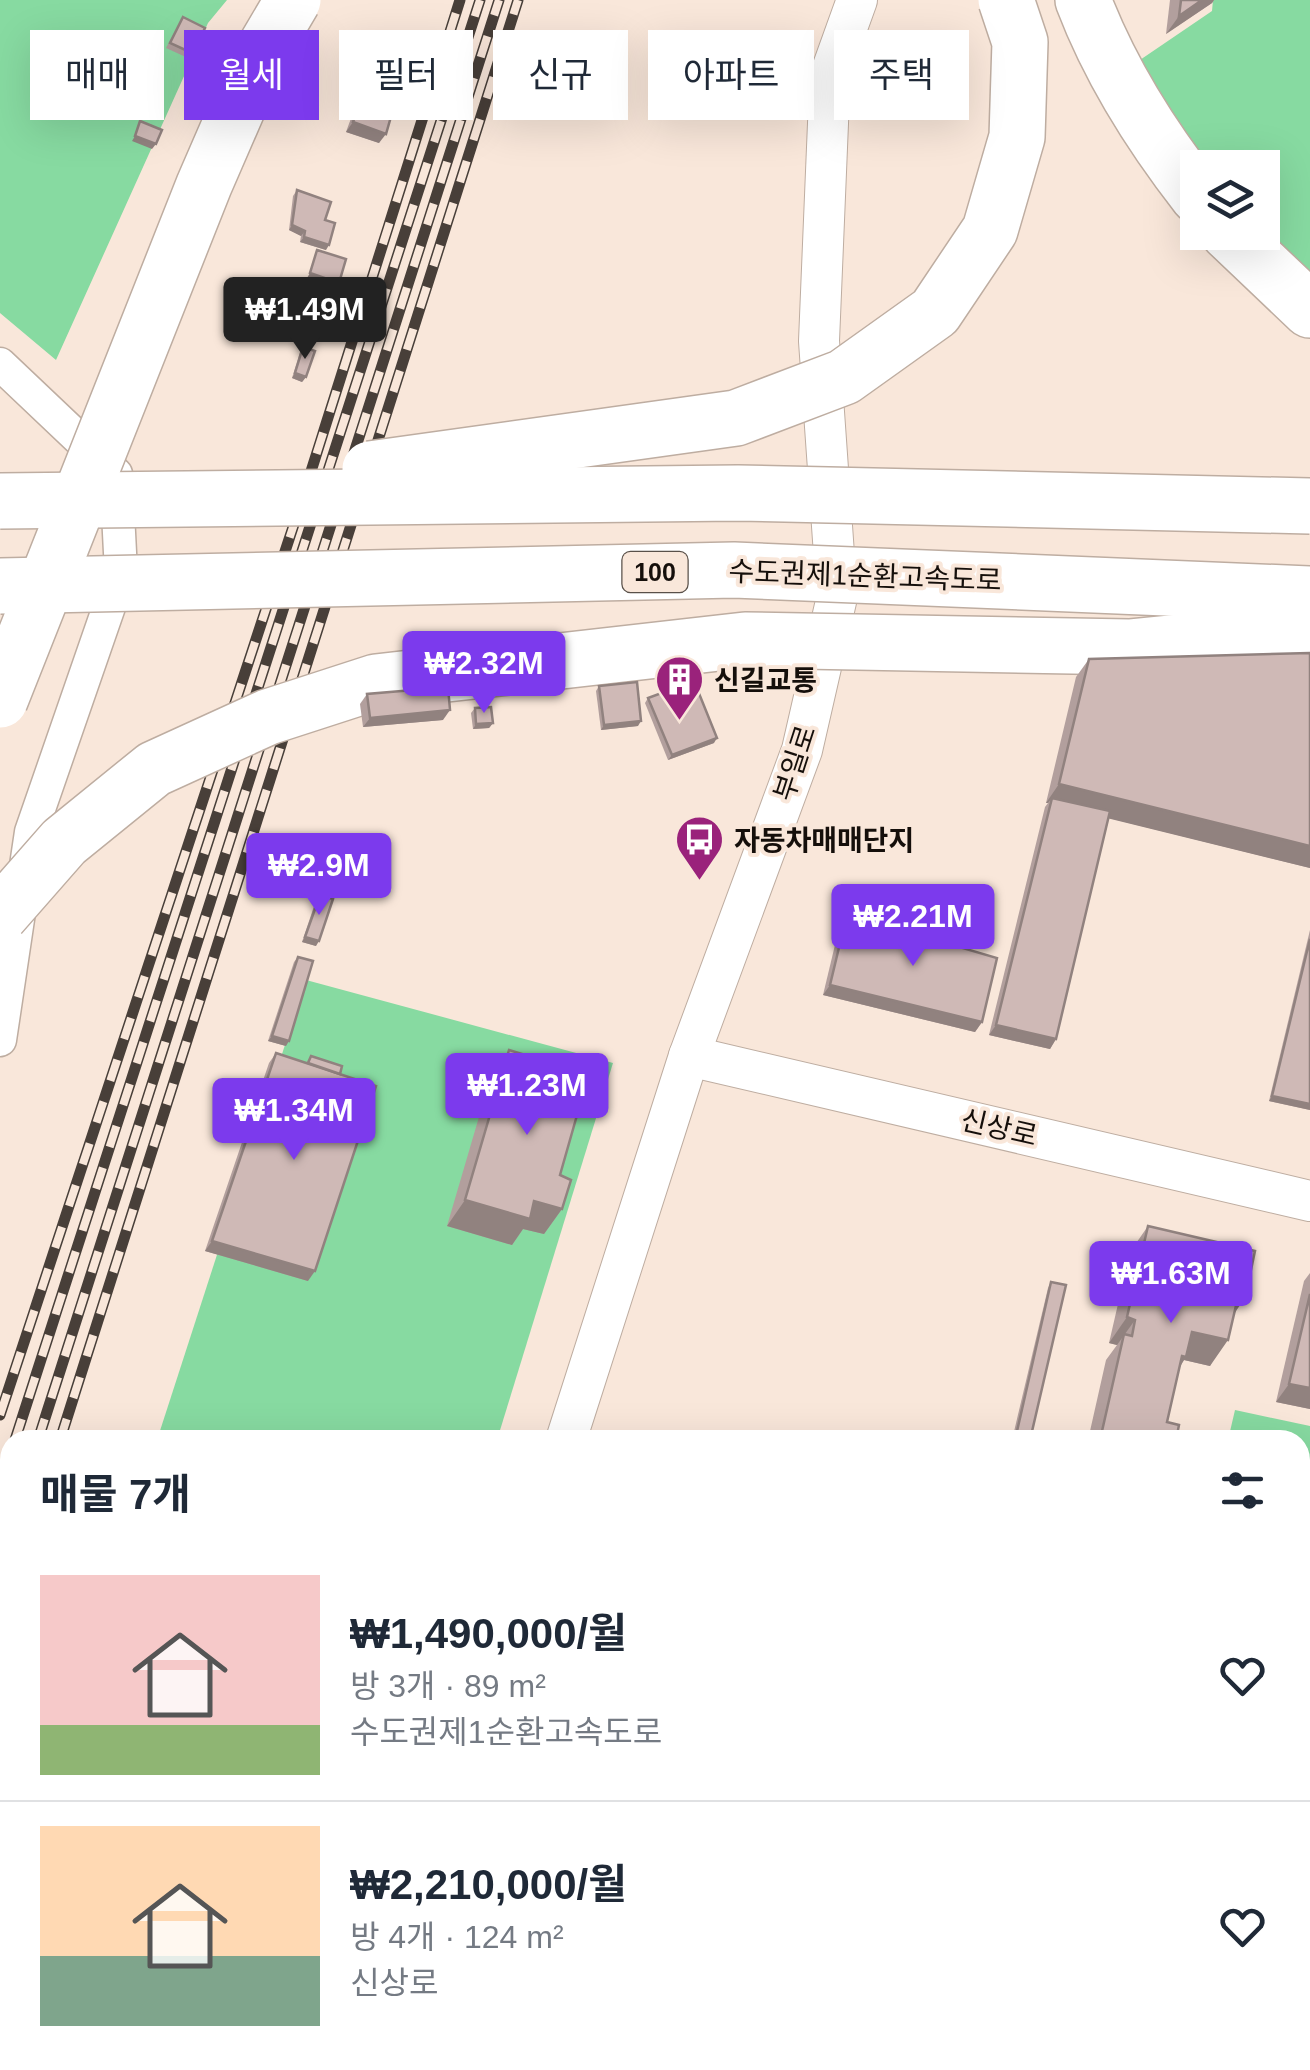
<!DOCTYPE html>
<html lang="ko">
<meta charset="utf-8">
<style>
:root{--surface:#fff;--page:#f2f2f3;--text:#1f2937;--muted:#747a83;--line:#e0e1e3;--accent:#7c3aed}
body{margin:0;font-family:Helvetica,"Noto Sans KR",sans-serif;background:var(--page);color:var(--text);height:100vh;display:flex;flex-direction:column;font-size:38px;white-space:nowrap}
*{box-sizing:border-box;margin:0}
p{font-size:32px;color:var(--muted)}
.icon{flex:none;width:55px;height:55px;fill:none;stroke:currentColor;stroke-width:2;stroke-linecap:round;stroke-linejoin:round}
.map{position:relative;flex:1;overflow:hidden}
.drawer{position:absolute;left:0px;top:1430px;width:1310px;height:640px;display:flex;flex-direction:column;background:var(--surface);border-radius:30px 30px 0 0;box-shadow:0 10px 40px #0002}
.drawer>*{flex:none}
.top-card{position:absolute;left:30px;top:30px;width:1250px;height:90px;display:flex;gap:20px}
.tools{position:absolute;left:1180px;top:150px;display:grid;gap:20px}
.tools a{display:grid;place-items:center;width:100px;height:100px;border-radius:0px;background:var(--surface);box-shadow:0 10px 40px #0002;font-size:50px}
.price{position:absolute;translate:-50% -85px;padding:0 22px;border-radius:10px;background:var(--accent);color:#fff;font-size:32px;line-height:65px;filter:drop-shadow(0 2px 5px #0008)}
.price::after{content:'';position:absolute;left:50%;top:60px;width:30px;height:22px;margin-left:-15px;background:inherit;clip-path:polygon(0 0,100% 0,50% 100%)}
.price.selected{background:#222;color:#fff}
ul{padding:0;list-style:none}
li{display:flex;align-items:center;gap:30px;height:250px;padding:0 40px}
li+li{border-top:2px solid var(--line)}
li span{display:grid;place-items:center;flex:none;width:280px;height:200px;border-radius:0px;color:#555}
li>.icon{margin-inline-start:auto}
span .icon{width:120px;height:120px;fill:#fffc;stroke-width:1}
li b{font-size:42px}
h2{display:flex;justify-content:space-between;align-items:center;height:120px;padding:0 40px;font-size:42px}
.pill{padding:0 35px;border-radius:0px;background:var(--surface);box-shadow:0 10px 40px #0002;font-size:35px;line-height:90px}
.pill.selected{background:var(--accent);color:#fff}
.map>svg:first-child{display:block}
.green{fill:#87daa1}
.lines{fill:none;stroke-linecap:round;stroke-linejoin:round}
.pedestrian-casing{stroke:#beada1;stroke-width:28}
.minor-casing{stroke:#beada1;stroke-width:35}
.tertiary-casing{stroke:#beada1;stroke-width:42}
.motorway-casing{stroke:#beada1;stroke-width:58}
.pedestrian{stroke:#fff;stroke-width:25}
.minor{stroke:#fff;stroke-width:32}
.tertiary{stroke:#fff;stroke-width:40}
.motorway{stroke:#fff;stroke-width:55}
.rail-casing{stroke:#483f39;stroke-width:11}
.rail{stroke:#f9e7da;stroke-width:8;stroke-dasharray:22;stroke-linecap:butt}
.motorway-bridge-casing{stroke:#beada1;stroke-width:58;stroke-linecap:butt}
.motorway-bridge{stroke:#fff;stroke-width:55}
.wall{fill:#b29f9d}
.shaded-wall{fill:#91827f}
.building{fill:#cfb9b6;stroke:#91827f;stroke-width:2.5}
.labels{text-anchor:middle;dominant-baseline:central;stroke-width:8;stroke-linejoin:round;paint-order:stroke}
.shield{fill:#f9e7da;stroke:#595049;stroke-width:2.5}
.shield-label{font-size:25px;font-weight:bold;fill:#150f0b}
.street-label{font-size:28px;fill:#150f0b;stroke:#f9e7da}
.poi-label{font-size:28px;font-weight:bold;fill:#150f0b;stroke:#f9e7da;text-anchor:start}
</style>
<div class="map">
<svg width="1310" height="2070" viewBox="0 0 1310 2070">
<rect width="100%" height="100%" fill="#f9e7da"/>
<g class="green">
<path d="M0 0H227L208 23 56 360 0 313Z"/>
<path d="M1213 0H1310V273L1262 232V168L1201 167 1137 62 1212 11Z"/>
<path d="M306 980 613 1063 497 1440H157Z"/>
<path d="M1235 1410 1310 1426V1840L1300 1837V1440H1228Z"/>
<path d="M10 1891V2060H307L304 2070H0V1922Z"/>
<path d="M1300 2015 1310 2017V2070H1250L1252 2060H1300Z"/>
<path d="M1025 2060H1207L1205 2070H1022Z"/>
</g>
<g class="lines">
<defs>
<path id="pedestrian" d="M1300 1872 1310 1875"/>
<path id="minor" d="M0 364 116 474 121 572 31 832 0 1040"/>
<g id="tertiary">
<path d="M689 1056 1310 1201"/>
<path d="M566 1440 689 1056 802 750 837 597 819 341 830 75 857 0"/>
<path d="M366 2070 369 2060"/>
</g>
<g id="motorway">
<path d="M1083 0C1110 71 1151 136 1198 196"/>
<path d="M1228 232 1310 310"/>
</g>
</defs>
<use href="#pedestrian" class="pedestrian-casing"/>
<use href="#minor" class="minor-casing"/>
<use href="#tertiary" class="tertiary-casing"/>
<use href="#motorway" class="motorway-casing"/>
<use href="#pedestrian" class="pedestrian"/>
<use href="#minor" class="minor"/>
<use href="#tertiary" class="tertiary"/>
<use href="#motorway" class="motorway"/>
<defs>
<g id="rail">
<path d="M0 1415 301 503 460 0"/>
<path d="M15 1440 480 0"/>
<path d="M38 1440 499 0"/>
<path d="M60 1440 518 0"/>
<path d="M0 1487 10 1455"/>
<path d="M0 1562 10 1529"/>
<path d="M0 1675 10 1636"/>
</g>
</defs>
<use href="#rail" class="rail-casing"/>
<use href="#rail" class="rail"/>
<defs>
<g id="motorway-bridge">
<path d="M370 469 736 418 844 377 935 312 990 230 1017 137 1020 42 1006 0"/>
<path d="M0 501 738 493 1310 506"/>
<path d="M0 586 734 570 1310 594"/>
<path d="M0 700 204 185 260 56 293 0"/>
<path d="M0 915 64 842 154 769 268 717 376 682 745 640 1129 647 1310 629"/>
</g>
</defs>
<use href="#motorway-bridge" class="motorway-bridge-casing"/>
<use href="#motorway-bridge" class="motorway-bridge"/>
</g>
<g class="wall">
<path d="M1170 0H1214L1212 3 1166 34Z"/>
<path d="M183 17 192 53 188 58 166 48Z"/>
<path d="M390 53 396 99 379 143 346 132 361 91 367 81 378 85 386 58Z"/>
<path d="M297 190 325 220 326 250 300 242 301 236 289 230 293 196Z"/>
<path d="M303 347 306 377 302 382 292 378 300 352Z"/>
<path d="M1310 653V868L1109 818 1056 1039 1050 1049 989 1035 1045 807 1048 803H1046L1076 677 1089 659Z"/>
<path d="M599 686 638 726 601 730 596 691Z"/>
<path d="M367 694 443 720 363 727 360 704Z"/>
<path d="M648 698 714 743 668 760 645 703Z"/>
<path d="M475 708 493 723 489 728 473 729 471 713Z"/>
<path d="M328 840 333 866 330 871 318 869 324 845Z"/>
<path d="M320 895 316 946 302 942 316 900Z"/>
<path d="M847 914 982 1022 975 1032 823 995 840 924Z"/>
<path d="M1310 930V1110L1269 1101Z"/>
<path d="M298 957 286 1046 268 1041 294 962Z"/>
<path d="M509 1050 571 1082 560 1175 562 1209 544 1234 523 1229 512 1245 447 1226 491 1076Z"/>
<path d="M276 1053 306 1063 311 1056 308 1281 205 1251 269 1063Z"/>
<path d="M1148 1226 1234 1313 1210 1366 1184 1360 1180 1367 1167 1422 1176 1440H1088L1106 1360 1117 1345 1109 1343 1130 1252Z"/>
<path d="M1310 1273V1409L1276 1402 1304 1281Z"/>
<path d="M1051 1282 1030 1440H1012L1048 1288Z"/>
</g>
<g class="shaded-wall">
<path d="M1202 0H1214L1212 3 1166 34 1179 16Z"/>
<path d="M353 122 386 134 379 143 346 132Z"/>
<path d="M135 136 156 144 152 149 132 141Z"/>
<path d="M292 225 305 231 301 236 289 230Z"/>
<path d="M304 237 329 245 326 250 300 242Z"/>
<path d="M310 273 339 283 335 288 307 278Z"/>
<path d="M295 373 306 377 302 382 292 378Z"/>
<path d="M450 710 443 720 363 727 370 718Z"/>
<path d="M641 721 638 726 601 730 604 725Z"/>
<path d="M493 723 489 728 473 729 476 724Z"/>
<path d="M717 738 714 743 668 760 672 755Z"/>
<path d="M1059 784 1310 846V868L1050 804 1052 798 1048 803H1046Z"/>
<path d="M322 864 333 866 330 871 318 869Z"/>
<path d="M305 937 319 941 316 946 302 942Z"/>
<path d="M830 985 982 1022 975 1032 823 995Z"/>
<path d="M996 1025 1056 1039 1050 1049 989 1035Z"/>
<path d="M272 1036 289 1041 286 1046 268 1041Z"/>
<path d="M1272 1096 1310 1104V1110L1269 1101Z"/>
<path d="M465 1200 534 1201 562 1209 544 1234 523 1229 512 1245 447 1226Z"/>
<path d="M212 1241 315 1271 308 1281 205 1251Z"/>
<path d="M1238 1297 1245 1298 1227 1324Z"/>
<path d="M1127 1317 1135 1320 1117 1345 1109 1343Z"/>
<path d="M1192 1332 1228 1340 1210 1366 1184 1360 1169 1383Z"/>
<path d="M1289 1384 1310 1388V1409L1276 1402Z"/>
<path d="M501 2060H565L558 2070H528L499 2064Z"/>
</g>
<g class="building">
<path d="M1181 0H1202L1179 16Z"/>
<path d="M183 17 205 28 192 53 170 43Z"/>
<path d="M390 53 411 58 399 94 398 92 380 86Z"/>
<path d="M367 81 398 92 386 134 353 122Z"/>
<path d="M140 121 162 130 156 144 135 136Z"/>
<path d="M297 190 331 202 325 220 335 223 329 245 304 237 305 231 292 225Z"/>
<path d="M317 250 346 259 339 283 310 273Z"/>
<path d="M303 347 315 351 306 377 295 373Z"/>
<path d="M1310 653V846L1059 784 1089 659Z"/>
<path d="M694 681 717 738 672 755 648 698Z"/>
<path d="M637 682 641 721 604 725 599 686Z"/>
<path d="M448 687 450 710 370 718 367 694Z"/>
<path d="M491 707 493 723 476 724 475 708Z"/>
<path d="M1052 798 1110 811 1056 1039 996 1025Z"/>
<path d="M328 840 338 843 333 866 322 864Z"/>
<path d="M320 895 333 899 319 941 305 937Z"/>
<path d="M847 914 997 958 982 1022 830 985Z"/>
<path d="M1310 939V1104L1272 1096Z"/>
<path d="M298 957 313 961 289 1041 272 1036Z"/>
<path d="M509 1050 574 1070 571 1082 585 1087 560 1175 571 1180 562 1209 534 1201 530 1219 465 1200Z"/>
<path d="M276 1053 376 1086 315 1271 212 1241Z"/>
<path d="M311 1056 342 1066 340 1074 308 1063Z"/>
<path d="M1148 1226 1255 1251 1245 1298 1238 1297 1228 1340 1192 1332 1186 1357 1182 1356 1167 1422 1179 1425 1176 1440H1100L1124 1334 1132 1336 1135 1320 1127 1317Z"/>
<path d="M1051 1282 1066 1285 1030 1440H1015Z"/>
<path d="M1310 1294V1388L1289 1384Z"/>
<path d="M1300 1913 1310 1916V1942L1300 1951Z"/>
</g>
<defs>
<symbol id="building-pin" viewBox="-11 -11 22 30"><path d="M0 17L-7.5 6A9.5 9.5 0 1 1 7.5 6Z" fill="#9a227b" stroke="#f9e7da"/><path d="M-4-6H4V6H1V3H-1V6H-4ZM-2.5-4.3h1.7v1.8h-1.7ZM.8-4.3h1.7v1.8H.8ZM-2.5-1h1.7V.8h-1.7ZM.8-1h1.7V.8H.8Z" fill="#fff"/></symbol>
<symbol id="bus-pin" viewBox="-11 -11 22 30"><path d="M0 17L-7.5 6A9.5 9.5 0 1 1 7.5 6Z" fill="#9a227b" stroke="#f9e7da"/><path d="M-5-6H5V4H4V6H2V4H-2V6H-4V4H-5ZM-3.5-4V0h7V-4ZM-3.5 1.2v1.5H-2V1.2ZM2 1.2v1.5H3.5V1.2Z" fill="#fff"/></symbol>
</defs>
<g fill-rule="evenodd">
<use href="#building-pin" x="652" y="652" width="55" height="75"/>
<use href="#bus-pin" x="672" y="812" width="55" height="75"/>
</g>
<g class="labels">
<rect class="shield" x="622.5" y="552" width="65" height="40" rx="8"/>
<g class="shield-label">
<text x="655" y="572">100</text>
</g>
<g class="street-label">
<text transform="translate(865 576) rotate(2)">수도권제1순환고속도로</text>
<text transform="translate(795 763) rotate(-72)">부일로</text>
<text transform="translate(999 1128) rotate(13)">신상로</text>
</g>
<g class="poi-label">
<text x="714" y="680">신길교통</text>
<text x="734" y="840">자동차매매단지</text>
</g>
</g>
</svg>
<div class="tools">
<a><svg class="icon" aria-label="layers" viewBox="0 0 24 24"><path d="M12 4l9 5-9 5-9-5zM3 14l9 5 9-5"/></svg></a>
</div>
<b class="price selected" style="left:305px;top:362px">₩1.49M</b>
<b class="price" style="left:484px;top:716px">₩2.32M</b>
<b class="price" style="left:319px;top:918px">₩2.9M</b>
<b class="price" style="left:913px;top:969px">₩2.21M</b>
<b class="price" style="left:527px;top:1138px">₩1.23M</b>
<b class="price" style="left:294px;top:1163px">₩1.34M</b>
<b class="price" style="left:1171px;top:1326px">₩1.63M</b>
<div class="top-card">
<a class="pill">매매</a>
<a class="pill selected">월세</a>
<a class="pill">필터</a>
<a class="pill">신규</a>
<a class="pill">아파트</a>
<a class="pill">주택</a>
</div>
<section class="drawer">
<h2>매물 7개<svg class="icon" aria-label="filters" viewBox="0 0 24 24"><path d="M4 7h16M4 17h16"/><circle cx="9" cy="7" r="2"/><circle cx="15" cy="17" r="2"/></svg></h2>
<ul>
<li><span style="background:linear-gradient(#f6c9c9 75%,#8fb573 0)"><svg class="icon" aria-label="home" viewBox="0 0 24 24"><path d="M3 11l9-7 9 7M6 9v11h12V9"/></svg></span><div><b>₩1,490,000/월</b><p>방 3개 · 89 m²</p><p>수도권제1순환고속도로</p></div><svg class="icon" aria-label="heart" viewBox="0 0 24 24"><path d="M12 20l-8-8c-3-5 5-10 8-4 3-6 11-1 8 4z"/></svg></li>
<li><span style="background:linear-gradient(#ffd9b3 65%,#7fa58c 0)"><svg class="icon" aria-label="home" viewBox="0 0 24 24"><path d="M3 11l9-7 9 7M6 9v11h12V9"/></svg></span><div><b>₩2,210,000/월</b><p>방 4개 · 124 m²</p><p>신상로</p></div><svg class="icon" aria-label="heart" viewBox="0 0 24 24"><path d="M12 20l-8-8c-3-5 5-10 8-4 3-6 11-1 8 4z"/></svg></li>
</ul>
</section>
</div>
